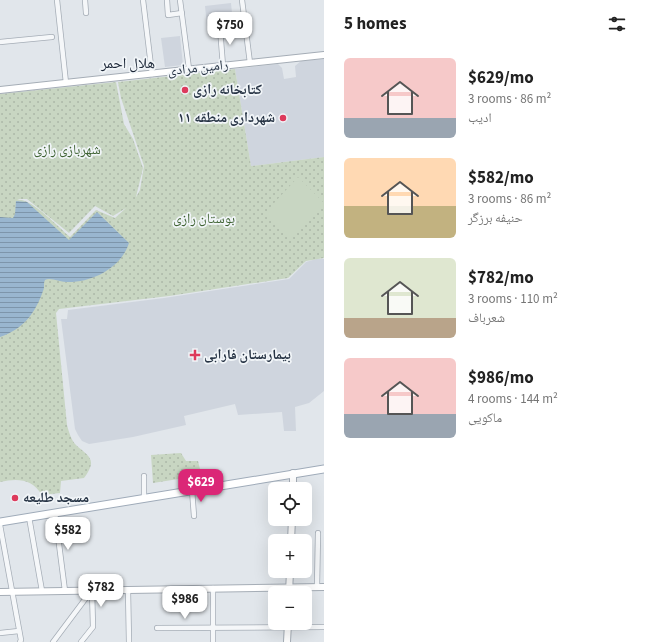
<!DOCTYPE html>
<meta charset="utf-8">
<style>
:root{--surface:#fff;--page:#f2f2f2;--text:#222;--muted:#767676;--accent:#db2777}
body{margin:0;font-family:"Source Sans 3","Noto Naskh Arabic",sans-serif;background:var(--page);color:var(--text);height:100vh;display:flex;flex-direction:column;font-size:15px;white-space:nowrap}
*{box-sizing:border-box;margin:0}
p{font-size:13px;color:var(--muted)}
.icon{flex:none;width:22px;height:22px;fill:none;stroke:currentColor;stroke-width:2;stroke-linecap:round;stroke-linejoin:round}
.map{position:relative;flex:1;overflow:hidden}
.details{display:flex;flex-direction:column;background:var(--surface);width:324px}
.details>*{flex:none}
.fabs{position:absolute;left:268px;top:482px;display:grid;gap:8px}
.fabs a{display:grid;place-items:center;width:44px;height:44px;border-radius:6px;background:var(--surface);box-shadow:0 4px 16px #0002;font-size:20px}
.price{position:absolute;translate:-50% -34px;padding:0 9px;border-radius:8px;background:#fff;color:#222;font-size:13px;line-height:26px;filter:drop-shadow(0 1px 2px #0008)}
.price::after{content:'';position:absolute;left:50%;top:24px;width:12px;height:9px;margin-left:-6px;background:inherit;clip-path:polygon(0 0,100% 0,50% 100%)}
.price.active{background:var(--accent);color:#fff}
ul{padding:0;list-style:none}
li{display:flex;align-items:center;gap:12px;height:100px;padding:0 20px}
li span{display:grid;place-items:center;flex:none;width:112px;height:80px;border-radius:6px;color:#555}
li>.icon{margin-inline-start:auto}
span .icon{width:48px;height:48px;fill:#fffc;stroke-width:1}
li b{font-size:17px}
h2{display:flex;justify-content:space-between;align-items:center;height:48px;padding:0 20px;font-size:17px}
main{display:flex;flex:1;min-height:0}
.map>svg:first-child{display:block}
.built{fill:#cfd5de}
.grass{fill:url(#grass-dots);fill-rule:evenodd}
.garden{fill:#c8d6c2}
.water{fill:url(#water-rules)}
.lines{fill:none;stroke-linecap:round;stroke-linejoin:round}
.street-casing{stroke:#a5adb6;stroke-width:6}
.secondary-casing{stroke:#a5adb6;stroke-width:8}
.primary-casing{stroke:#9fabb9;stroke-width:9}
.street{stroke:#f5f7f9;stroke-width:4.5}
.secondary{stroke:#fff;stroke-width:6}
.primary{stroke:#fff;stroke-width:7}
.poi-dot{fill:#dd3a5c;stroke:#f1f5f8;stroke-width:1.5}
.labels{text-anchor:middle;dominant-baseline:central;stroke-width:3.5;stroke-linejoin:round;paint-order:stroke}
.street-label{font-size:14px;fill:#273445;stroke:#f1f5f8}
.poi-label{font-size:14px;font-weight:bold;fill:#273445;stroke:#f1f5f8;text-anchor:start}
.park-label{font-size:14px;fill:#3f6333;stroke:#f1f5f8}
.neighbourhood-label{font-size:15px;fill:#1a2536;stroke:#f1f5f8}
</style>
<main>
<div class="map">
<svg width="324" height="642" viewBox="0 0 324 642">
<defs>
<pattern id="grass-dots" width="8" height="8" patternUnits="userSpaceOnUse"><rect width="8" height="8" fill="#c8d6c2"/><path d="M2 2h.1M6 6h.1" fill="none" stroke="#acb8a8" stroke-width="1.8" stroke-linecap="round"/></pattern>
<pattern id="water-rules" width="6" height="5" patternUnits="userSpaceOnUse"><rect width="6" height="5" fill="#99b6cf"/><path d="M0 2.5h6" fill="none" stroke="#7d95aa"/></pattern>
</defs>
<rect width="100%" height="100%" fill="#e1e6eb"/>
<g class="built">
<path d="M231 3 233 23 207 26 205 6Z"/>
<path d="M180 36 183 65 165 67 161 38Z"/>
<path d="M324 59V157L251 166 235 69 278 64 282 68 284 79 296 77 295 66 301 61Z"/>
<path d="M316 259H324V391L309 403 295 407 296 431H284L282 412 238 415 235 404 184 416 186 425 133 437 89 444 82 441 78 435 75 429 61 319H67L68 310 164 298 289 279 306 262Z"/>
</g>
<g class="grass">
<path d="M235 69 251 166 324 157V258L306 261 288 278 169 296 59 309 56 313 67 425C69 432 71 440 76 445 89 457 98 459 84 478L61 481 60 493 42 495C32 479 18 478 0 482V94L116 82 124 124 133 139 143 168 136 197 140 190 144 166 121 98 118 82ZM19 199H27L69 233 95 206 113 216 126 208 115 218 96 210 70 237C59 228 31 197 17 200Z"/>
<path d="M181 453 186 461H198L200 469 190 471 191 477 153 483 151 455Z"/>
</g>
<path class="garden" d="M298 177 324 203 290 239 264 214Z"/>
<path class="water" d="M16 201 27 202 69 240 97 212 129 243C121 268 92 283 66 282 60 282 50 277 45 280 43 284 45 287 43 291 35 314 23 329 0 337V217L13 218 15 214Z"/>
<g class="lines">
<defs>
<g id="street">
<path d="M57 0 66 83"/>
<path d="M85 0 86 13"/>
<path d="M143 0 152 74"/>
<path d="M167 0 168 15 182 13"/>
<path d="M180 0 189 69"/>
<path d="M242 0 250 63"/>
<path d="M220 28 223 66"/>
<path d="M0 42 52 37"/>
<path d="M144 476V498"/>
<path d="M192 490 194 516"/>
<path d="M55 513 65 591"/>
<path d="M29 517 42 591"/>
<path d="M0 525 21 640 20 642"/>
<path d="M317 587 318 533"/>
<path d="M213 588V642"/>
<path d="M128 590 129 642"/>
<path d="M157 628 324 627"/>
<path d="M0 633 19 631"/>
<path d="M53 642 92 590"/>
<path d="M81 642 93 627 92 590"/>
</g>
<g id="secondary">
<path d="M0 90 324 55"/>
<path d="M293 489V473"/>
<path d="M291 541 292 519"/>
<path d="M0 592 324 587"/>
<path d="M289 593 290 571"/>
<path d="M287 642 288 623"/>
</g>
<path id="primary" d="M0 522 324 469"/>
</defs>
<use href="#street" class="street-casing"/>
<use href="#secondary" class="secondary-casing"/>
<use href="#primary" class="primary-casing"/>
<use href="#street" class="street"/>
<use href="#secondary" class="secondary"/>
<use href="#primary" class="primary"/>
</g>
<g class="poi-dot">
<circle cx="185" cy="90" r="4"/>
<circle cx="283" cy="118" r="4"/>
<path d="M193 349h4v4h4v4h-4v4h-4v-4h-4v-4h4z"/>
<circle cx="15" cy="498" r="4"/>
</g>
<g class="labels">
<g class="street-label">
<text transform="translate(198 68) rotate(-6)">رامین مرادی</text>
</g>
<g class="poi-label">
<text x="193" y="90">کتابخانه رازی</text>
<text x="275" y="118" text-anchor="end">شهرداری منطقه ۱۱</text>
<text x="204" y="355">بیمارستان فارابی</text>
<text x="23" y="498">مسجد طلیعه</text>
</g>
<g class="park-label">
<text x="67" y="150">شهربازی رازی</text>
<text x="204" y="219">بوستان رازی</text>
</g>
<g class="neighbourhood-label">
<text x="128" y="63">هلال احمر</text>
</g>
</g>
</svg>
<div class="fabs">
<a><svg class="icon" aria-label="locate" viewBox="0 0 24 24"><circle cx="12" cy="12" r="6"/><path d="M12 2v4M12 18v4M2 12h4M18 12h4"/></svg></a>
<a>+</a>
<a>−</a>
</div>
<b class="price" style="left:230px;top:46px">$750</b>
<b class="price active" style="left:201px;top:503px">$629</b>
<b class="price" style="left:68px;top:551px">$582</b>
<b class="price" style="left:101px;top:608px">$782</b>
<b class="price" style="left:185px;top:620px">$986</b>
</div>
<section class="details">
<h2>5 homes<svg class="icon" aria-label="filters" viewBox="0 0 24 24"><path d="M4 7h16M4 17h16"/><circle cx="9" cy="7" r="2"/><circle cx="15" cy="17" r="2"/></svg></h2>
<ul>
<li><span style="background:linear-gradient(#f6c9c9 75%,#9aa5b1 0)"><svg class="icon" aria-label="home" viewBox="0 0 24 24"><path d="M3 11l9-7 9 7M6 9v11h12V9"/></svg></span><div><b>$629/mo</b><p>3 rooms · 86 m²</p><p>ادیب</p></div></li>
<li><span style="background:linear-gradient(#ffd9b3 60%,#c2b280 0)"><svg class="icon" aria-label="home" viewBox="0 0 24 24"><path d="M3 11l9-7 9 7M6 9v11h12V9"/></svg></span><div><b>$582/mo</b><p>3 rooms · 86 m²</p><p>حنیفه برزگر</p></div></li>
<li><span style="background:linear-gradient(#dfe7d0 75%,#b9a48a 0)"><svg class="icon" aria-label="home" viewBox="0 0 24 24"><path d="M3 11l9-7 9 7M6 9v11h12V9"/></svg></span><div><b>$782/mo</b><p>3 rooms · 110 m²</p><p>شعرباف</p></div></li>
<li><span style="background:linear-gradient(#f6c9c9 70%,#9aa5b1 0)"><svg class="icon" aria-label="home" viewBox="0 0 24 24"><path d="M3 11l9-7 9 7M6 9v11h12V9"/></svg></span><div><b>$986/mo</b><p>4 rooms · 144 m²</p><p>ماکویی</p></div></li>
</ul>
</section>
</main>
